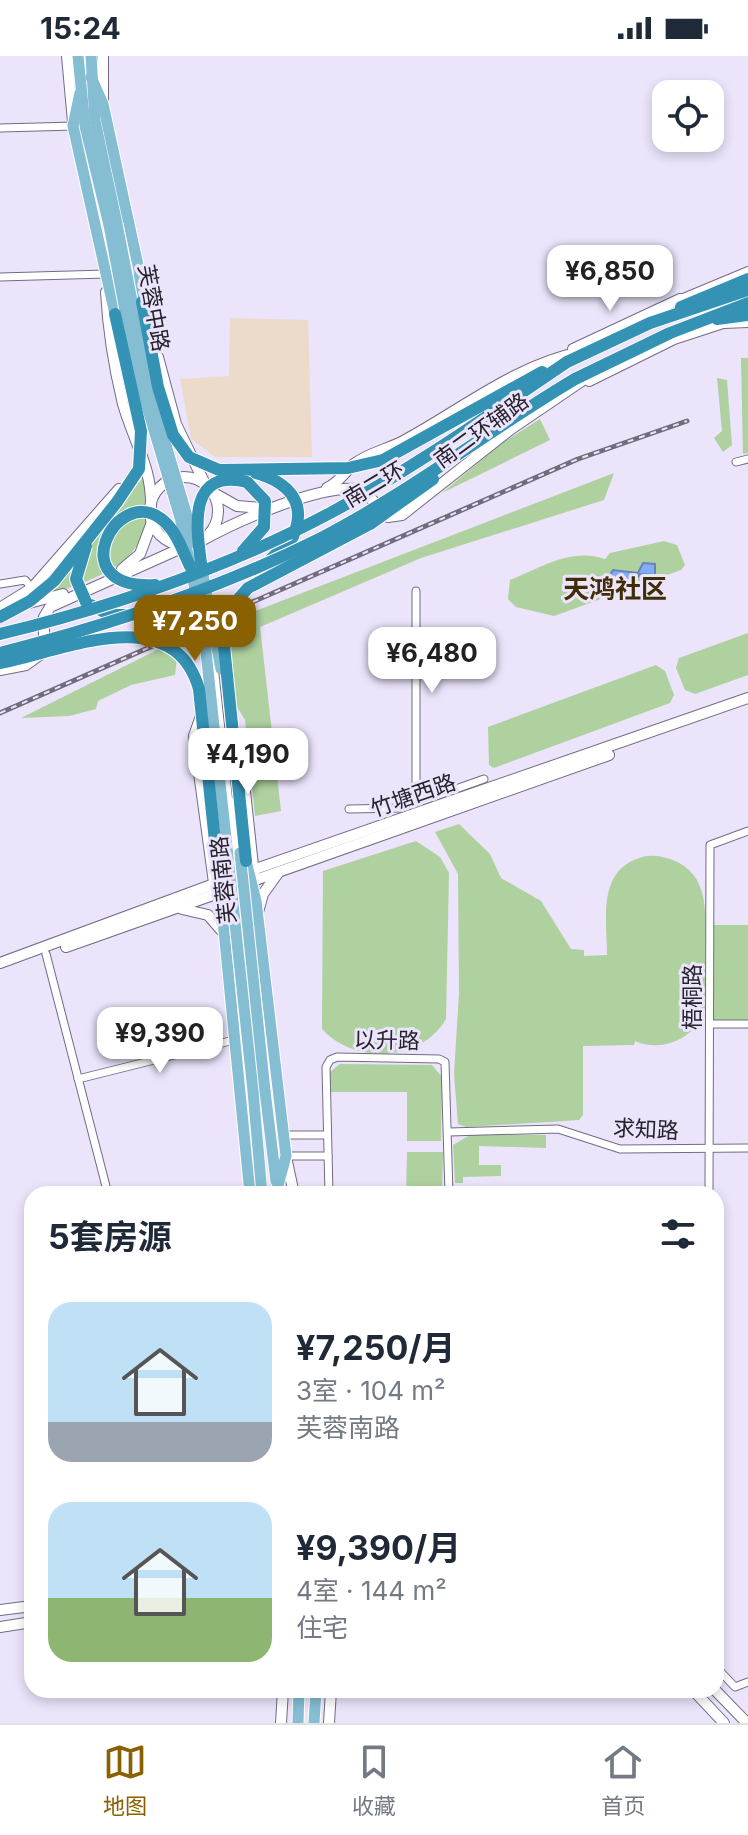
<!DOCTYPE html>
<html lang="zh">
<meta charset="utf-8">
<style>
:root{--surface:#fff;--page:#f2f2f3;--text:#1f2937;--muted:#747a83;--line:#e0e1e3;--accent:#896100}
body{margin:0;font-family:Inter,"Noto Sans SC",sans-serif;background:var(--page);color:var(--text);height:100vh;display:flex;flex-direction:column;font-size:30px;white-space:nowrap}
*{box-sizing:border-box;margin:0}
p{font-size:26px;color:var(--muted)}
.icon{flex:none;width:44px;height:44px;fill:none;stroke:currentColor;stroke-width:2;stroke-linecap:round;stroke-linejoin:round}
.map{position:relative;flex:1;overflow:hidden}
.details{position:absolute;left:24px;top:1130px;width:700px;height:512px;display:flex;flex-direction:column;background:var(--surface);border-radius:24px;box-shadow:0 4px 12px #0003}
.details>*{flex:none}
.controls{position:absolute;left:652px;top:24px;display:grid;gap:16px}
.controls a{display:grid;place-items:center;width:72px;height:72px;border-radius:16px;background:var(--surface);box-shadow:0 4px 12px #0003;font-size:40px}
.price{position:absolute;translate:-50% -68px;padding:0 18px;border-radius:16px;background:#fff;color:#222;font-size:26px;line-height:52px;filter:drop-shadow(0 2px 4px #0008)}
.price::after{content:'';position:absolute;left:50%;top:48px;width:24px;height:18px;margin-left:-12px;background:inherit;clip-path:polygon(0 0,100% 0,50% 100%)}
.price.on{background:var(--accent);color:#fff}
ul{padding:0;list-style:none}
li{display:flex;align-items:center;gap:24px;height:200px;padding:0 24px}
li span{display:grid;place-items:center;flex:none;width:224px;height:160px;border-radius:24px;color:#555}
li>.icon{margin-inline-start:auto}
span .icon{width:96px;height:96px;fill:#fffc;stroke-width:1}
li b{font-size:34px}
h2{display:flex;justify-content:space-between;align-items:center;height:96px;padding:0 24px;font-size:34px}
.status{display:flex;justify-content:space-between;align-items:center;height:56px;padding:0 40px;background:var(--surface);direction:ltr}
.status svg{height:22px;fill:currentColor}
.tab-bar{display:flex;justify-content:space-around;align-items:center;height:112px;border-top:2px solid var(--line);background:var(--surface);font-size:22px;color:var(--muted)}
.tab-bar a{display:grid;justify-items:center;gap:4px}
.tab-bar .on{color:var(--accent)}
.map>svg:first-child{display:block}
.industrial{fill:#ecdbca}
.green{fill:#aed19f}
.water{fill:#83acf6;stroke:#6783ba;stroke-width:2}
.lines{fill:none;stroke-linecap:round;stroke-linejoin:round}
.street-casing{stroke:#736b84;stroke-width:9}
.secondary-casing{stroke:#736b84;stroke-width:12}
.primary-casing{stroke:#fff;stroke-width:13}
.highway-casing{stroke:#fff;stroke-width:14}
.street{stroke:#fff;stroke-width:7}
.secondary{stroke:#fff;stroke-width:10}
.primary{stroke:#85bed3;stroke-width:11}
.highway{stroke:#3492b5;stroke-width:12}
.rail-casing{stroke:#716c7b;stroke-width:5}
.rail{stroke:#ebe4fb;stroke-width:2;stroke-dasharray:6;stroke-linecap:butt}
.primary-bridge-casing{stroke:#fff;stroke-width:13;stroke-linecap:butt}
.highway-bridge-casing{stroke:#fff;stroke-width:14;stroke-linecap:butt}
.primary-bridge{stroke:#85bed3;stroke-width:11}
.highway-bridge{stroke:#3492b5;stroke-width:12}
.labels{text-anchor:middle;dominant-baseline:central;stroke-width:6;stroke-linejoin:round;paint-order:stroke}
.street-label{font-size:22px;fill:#26232d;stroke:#ebe4fb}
.quarter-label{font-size:26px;font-weight:bold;fill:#402d05;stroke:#ebe4fb}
</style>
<div class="status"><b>15:24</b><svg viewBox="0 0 49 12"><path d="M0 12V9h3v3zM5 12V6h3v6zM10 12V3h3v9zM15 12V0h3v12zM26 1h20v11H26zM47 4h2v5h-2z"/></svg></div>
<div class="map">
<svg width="748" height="1667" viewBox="0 0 748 1667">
<rect width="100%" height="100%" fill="#ebe4fb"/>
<path class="industrial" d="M230 262 308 264 312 401H215L191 383 180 323 229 320Z"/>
<g class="green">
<path d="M741 302H748V397L743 398Z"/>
<path d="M717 322 727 324 732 389 723 396 714 382 722 375Z"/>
<path d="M540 363 550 384 442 437 502 387Z"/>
<path d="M614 417 604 444 421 502 260 571 281 755 255 760 245 664 234 646 229 577 232 564Z"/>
<path d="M145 419C161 500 113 518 47 539Z"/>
<path d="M664 485 677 489 685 509 681 514 554 560 516 551 508 543 510 524C540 512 571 491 605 503L610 497Z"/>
<path d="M748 577V619L695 638 685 634 676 612 679 602Z"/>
<path d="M163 591 177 602 175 619 131 629 98 645 96 653 69 660 21 662Z"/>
<path d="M656 609 665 615 674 639 670 647 494 712 489 709 488 671Z"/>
<path d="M459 768 490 798 501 822 541 845 571 893 584 894V900L607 899C607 864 597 816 639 802 651 798 663 800 675 805 712 821 705 864 705 897 705 913 708 931 706 947 701 980 664 998 635 985L634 989 583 990V1059L579 1064 466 1071 458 1068 454 1018 459 937 458 818 435 776Z"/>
<path d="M416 785 440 801 449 817 446 963C421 1006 354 1009 322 973L323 815Z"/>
<path d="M713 869H748V964H714Z"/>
<path d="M340 1008 432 1009 442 1021 441 1085H407V1036H330V1016Z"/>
<path d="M470 1079H546V1092L479 1090V1109H501V1120L463 1121V1127H455L453 1089Z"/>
<path d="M407 1096H443L442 1138H406Z"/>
</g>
<path class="water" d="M643 507 655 508V519L640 518 635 525 623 529 621 523 604 528 599 534 592 532 598 523 608 522 613 514 638 517Z"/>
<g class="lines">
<defs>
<g id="street">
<path d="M0 72 75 70"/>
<path d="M0 221 106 218"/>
<path d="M736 406 748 403"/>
<path d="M0 528 25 524 32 532"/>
<path d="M416 747V535"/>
<path d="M349 753 402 752 484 723"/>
<path d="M46 898 108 1138"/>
<path d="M710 968H748"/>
<path d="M78 1023 234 984"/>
<path d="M449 1076 558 1073 620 1093 748 1092"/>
<path d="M281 1079H327"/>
<path d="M283 1100H328"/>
<path d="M329 1138 326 1011 330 1004 337 1001 439 1003 445 1006 449 1138"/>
<path d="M709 1138 710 789 748 775"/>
<path d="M716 1611 735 1631 748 1626"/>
</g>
<g id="secondary">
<path d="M67 0 73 66"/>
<path d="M103 0V46"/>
<path d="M106 236C108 273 114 311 123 348 133 384 152 411 151 450"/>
<path d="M676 246 748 216"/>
<path d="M724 267 748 266"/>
<path d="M573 293 680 243"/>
<path d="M158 301 176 368 206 430"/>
<path d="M589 325 674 283 723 267"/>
<circle cx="184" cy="455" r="34"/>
<path d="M327 432C340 426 344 416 354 408 368 397 389 393 405 384 462 353 516 309 581 296"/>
<path d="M212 436 237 450 262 452"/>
<path d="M197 491 201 485C235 466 325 425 363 434L388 461 402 459 511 373 592 318"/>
<path d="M122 513 140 498 152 466"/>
<path d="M29 547 63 538"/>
<path d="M0 552 32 532 119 433"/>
<path d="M212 605 228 752"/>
<path d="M0 614 26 609 44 596V561L50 551 186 490"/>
<path d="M202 657 194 680 215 834"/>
<path d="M239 680 254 819"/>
<path d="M232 747 239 806"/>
<path d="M244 817 748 642"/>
<path d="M182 853 208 859 221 874"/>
<path d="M258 856 263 838 278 817"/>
<path d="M66 891 609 699"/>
<path d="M0 907 225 824"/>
<path d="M286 1101 294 1138"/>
<path d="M0 1554 32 1550"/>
<path d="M0 1571 32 1566"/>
<path d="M693 1634 724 1667"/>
<path d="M715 1634 747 1667"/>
<path d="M281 1667 283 1634"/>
<path d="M329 1667 331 1634"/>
</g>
<g id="primary">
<path d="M78 0 85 70 109 169"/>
<path d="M91 0 95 65 117 168"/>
<path d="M91 21 103 48 139 214 142 246"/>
<path d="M80 37 73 70 115 258"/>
<path d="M217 804 250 1138"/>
<path d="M246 805 256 845 286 1100 277 1133"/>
<path d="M253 1035 262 1138"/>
<path d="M265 1035 276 1125"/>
<path d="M298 1667 299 1634"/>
<path d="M314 1667 316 1634"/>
</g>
<g id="highway">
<path d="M681 251 748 223"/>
<path d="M717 263 748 259"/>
<path d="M567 306 650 267 748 234"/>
<path d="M575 323 670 277 748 247"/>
<path d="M271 503 293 481"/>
<path d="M89 548 110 559H128"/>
<path d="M0 578 32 570"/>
</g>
</defs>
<use href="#street" class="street-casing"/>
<use href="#secondary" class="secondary-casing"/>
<use href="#primary" class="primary-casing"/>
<use href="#highway" class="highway-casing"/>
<use href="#street" class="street"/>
<use href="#secondary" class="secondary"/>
<use href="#primary" class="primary"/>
<use href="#highway" class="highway"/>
<defs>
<path id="rail" d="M0 657 578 403 687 365"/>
</defs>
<use href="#rail" class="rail-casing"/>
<use href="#rail" class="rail"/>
<defs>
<g id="primary-bridge">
<path d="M117 168 149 332 195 487"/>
<path d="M109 169 136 313 181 465 204 577 253 1035"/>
<path d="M201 508 221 613"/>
<path d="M240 797 265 1035"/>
</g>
<g id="highway-bridge">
<path d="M142 246 158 331 173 379 189 401 219 414 348 412 383 404 542 316"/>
<path d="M256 417C287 426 307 445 294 478"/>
<path d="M86 490 76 523 86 546"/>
<path d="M201 507C196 470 188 412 247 426L265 445 264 471 243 495"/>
<path d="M155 529C61 534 116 430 160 462 176 473 182 494 190 510"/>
<path d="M0 561 30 545 54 525 117 446 139 413 141 375 115 258"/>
<path d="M32 570C135 543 237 507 332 456 414 412 490 358 567 306"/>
<path d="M0 597C110 569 219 533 321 482 410 436 489 374 575 323"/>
<path d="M0 607C64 595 173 543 199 633L217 804"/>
<path d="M246 805 224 590 232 550 248 532 370 468 433 423"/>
</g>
</defs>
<use href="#primary-bridge" class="primary-bridge-casing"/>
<use href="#highway-bridge" class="highway-bridge-casing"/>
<use href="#primary-bridge" class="primary-bridge"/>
<use href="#highway-bridge" class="highway-bridge"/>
</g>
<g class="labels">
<g class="street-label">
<text transform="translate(154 252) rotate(80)">芙蓉中路</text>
<text transform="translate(481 374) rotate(-36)">南二环辅路</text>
<text transform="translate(374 428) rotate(-31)">南二环</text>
<text transform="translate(413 739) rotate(-19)">竹塘西路</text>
<text transform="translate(223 824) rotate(-96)">芙蓉南路</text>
<text transform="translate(692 941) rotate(-90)">梧桐路</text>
<text transform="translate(387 984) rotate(1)">以升路</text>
<text transform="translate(646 1073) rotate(3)">求知路</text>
</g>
<g class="quarter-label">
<text x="615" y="532">天鸿社区</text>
</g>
</g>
</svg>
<div class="controls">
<a><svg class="icon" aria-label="locate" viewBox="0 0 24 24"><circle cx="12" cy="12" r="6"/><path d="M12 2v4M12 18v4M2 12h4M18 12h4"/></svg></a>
</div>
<b class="price" style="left:610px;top:257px">¥6,850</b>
<b class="price on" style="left:195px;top:607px">¥7,250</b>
<b class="price" style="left:432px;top:639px">¥6,480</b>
<b class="price" style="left:248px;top:740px">¥4,190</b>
<b class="price" style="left:160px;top:1019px">¥9,390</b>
<section class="details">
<h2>5套房源<svg class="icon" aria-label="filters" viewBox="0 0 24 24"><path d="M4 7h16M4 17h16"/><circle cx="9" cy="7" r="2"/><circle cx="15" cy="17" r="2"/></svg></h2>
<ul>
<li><span style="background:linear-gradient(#bfe0f5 75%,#9aa5b1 0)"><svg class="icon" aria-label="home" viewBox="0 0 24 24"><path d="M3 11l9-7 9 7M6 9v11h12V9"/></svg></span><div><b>¥7,250/月</b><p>3室 · 104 m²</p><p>芙蓉南路</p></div></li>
<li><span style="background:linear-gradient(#bfe0f5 60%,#8fb573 0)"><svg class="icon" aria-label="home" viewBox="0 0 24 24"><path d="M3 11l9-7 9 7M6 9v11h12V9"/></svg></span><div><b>¥9,390/月</b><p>4室 · 144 m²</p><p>住宅</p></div></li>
</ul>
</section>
</div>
<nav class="tab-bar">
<a class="on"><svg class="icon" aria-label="map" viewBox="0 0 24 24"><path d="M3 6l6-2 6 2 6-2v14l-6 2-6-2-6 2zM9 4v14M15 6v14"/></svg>地图</a>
<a><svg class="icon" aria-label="saved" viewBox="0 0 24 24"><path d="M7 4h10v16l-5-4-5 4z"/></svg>收藏</a>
<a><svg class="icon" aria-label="home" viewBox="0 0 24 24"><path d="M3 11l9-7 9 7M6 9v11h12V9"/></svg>首页</a>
</nav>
